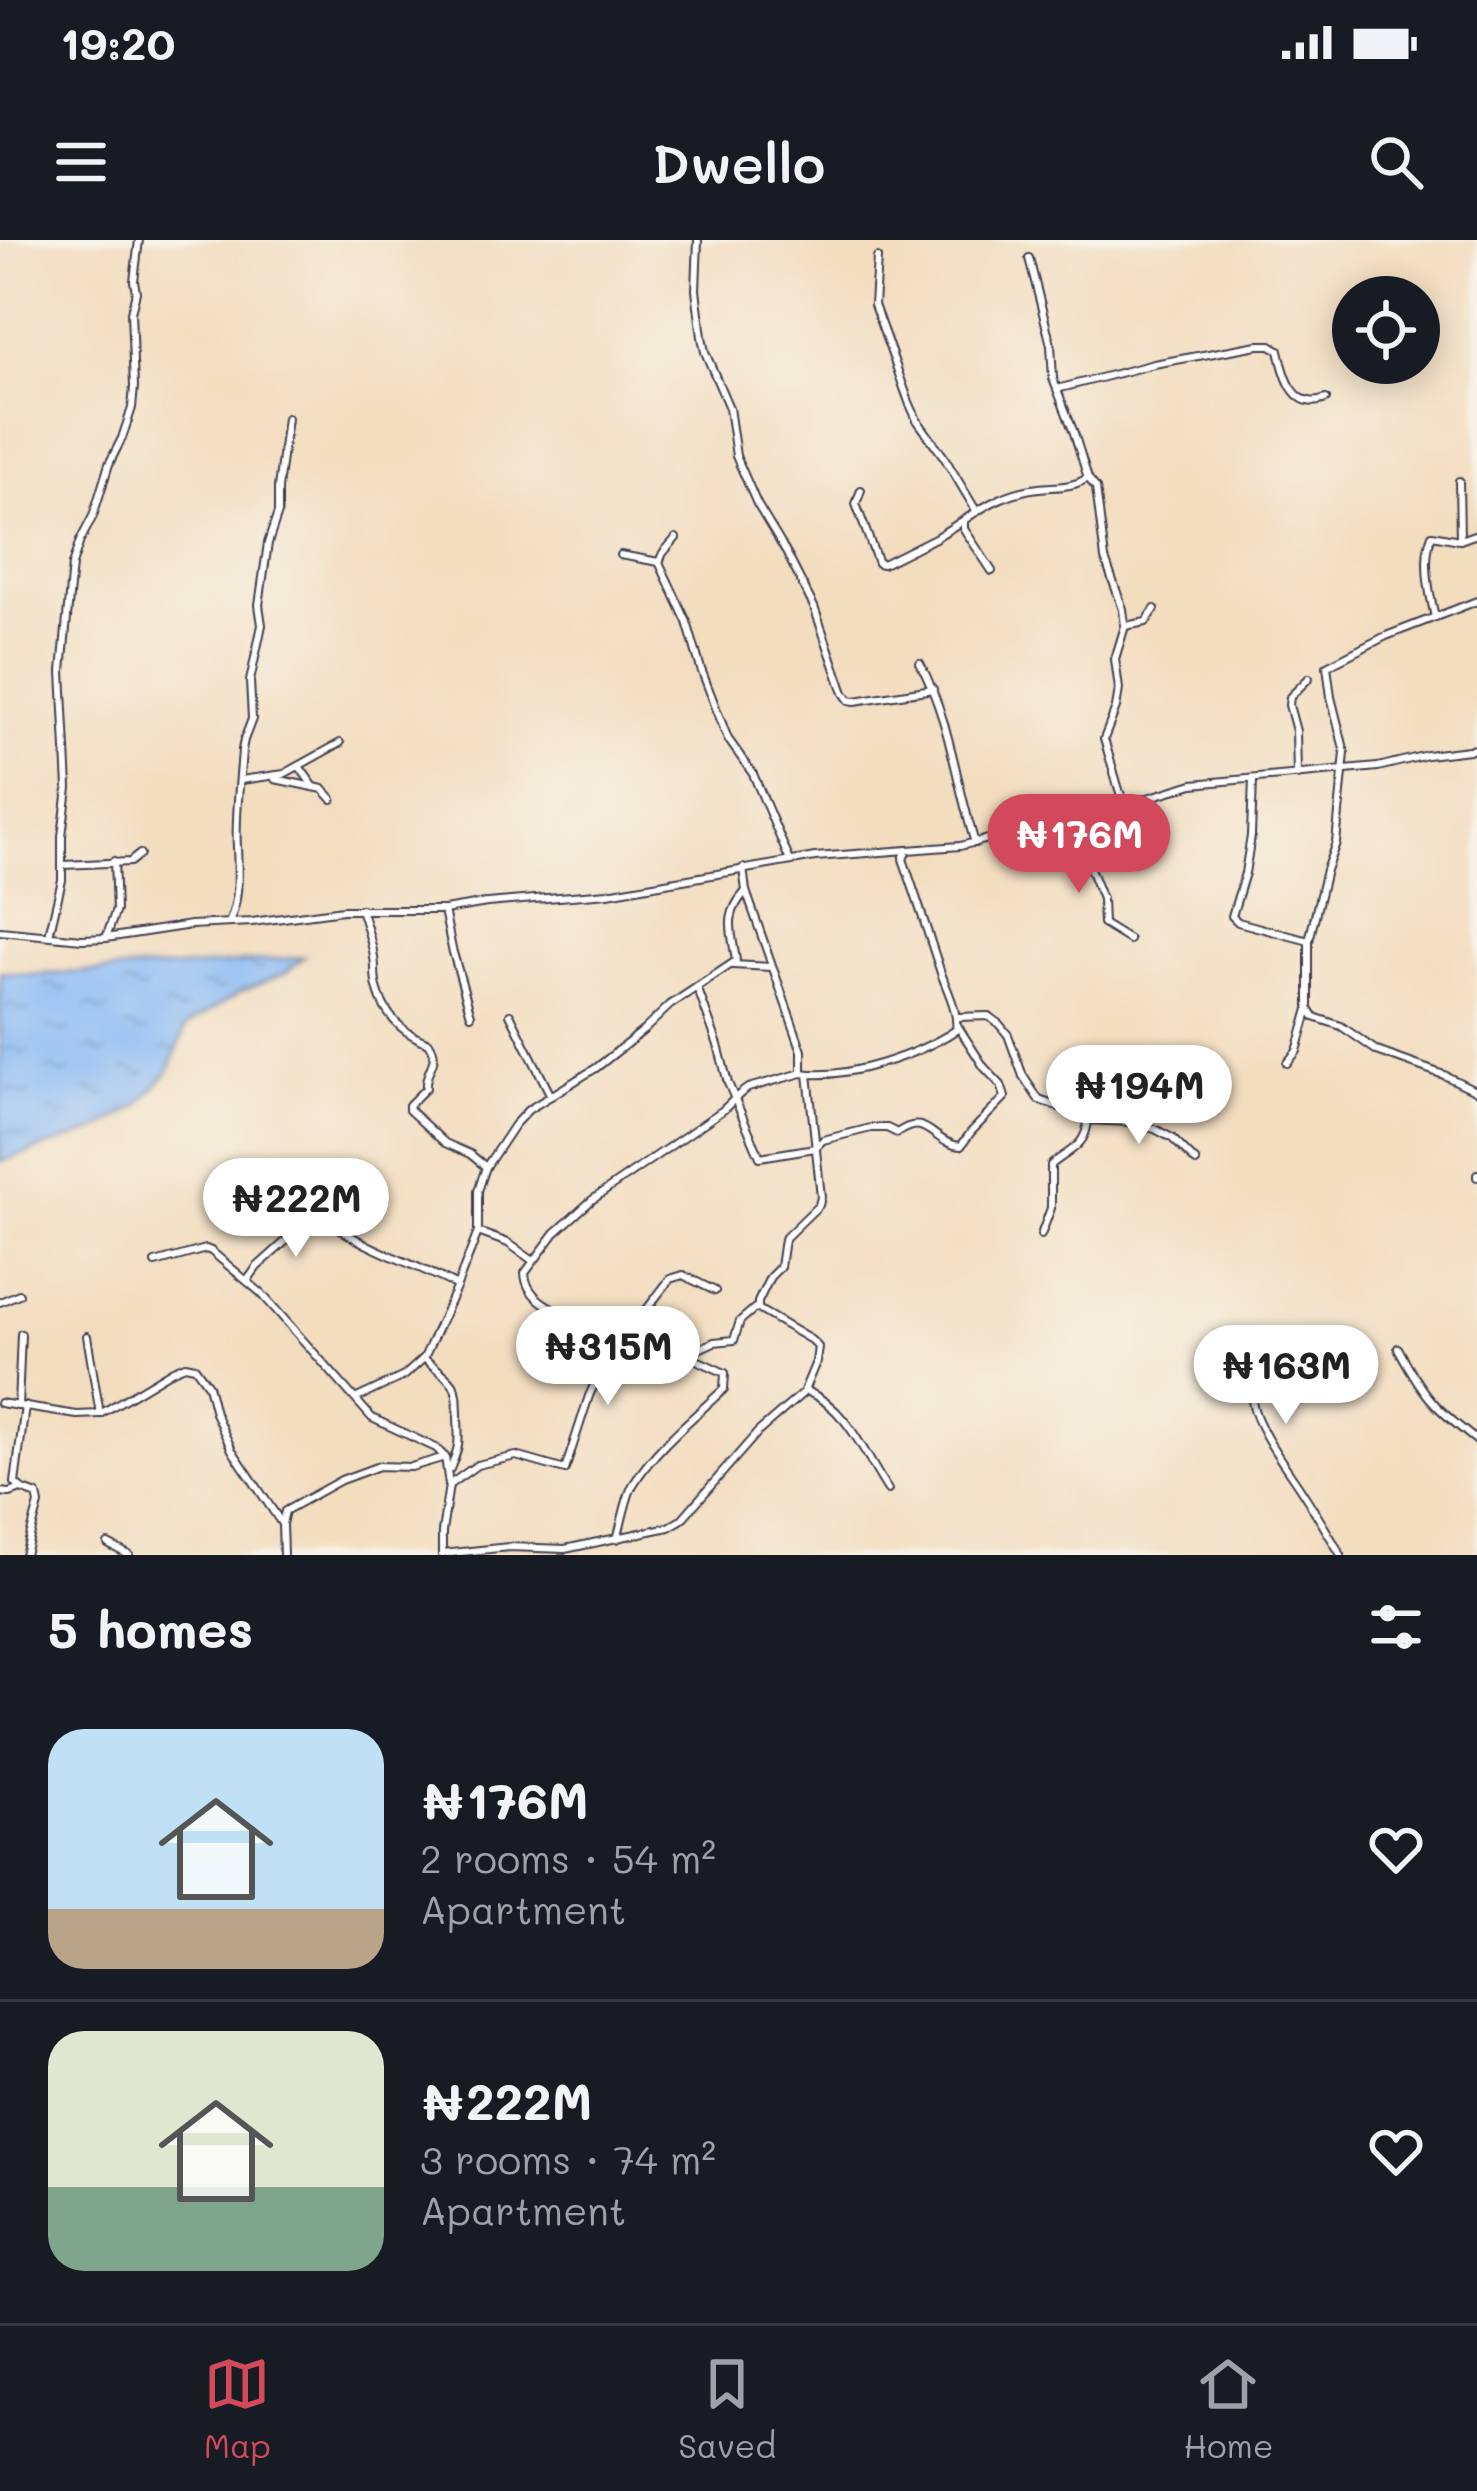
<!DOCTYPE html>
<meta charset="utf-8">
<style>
:root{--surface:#171b24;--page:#20242c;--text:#f1f3f6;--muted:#9ea1a6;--line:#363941;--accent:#d1495b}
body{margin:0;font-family:Mali,sans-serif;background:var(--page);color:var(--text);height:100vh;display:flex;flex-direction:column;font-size:45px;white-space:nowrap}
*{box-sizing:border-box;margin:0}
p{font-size:39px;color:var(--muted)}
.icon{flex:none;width:66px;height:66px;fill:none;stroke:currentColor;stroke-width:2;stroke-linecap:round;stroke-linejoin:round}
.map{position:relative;height:1315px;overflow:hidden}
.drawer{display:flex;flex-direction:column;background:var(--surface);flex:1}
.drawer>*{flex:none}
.fabs{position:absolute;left:1332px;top:36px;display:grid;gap:24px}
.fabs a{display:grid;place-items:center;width:108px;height:108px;border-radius:50%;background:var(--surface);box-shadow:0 6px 30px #0003;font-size:60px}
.price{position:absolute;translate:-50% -102px;padding:0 27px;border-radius:42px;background:#fff;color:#222;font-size:39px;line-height:78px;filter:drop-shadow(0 3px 6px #0008)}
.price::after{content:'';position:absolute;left:50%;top:72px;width:36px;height:27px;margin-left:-18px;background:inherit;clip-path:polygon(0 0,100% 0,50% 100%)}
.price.current{background:var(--accent);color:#fff}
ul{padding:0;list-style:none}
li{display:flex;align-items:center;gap:36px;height:300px;padding:0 48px}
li+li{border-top:3px solid var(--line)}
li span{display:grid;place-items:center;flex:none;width:336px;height:240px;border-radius:36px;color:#555}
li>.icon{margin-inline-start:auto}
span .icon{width:144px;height:144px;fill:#fffc;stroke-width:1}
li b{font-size:51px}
h2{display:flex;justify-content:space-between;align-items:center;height:144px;padding:0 48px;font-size:51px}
.status{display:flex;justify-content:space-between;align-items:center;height:84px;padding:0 60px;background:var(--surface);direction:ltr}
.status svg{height:33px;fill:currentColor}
header{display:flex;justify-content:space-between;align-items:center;height:156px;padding:0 48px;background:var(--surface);font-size:54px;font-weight:600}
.menu{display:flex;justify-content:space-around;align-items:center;height:168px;border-top:3px solid var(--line);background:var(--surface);font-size:33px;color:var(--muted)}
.menu a{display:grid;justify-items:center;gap:6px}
.menu .current{color:var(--accent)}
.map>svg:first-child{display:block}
.water{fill:url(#water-ripples);stroke:#566e98;stroke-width:3}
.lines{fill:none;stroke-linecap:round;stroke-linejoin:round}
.minor-casing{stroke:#413e4f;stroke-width:10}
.minor{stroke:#fff;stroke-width:6}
</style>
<div class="status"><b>19:20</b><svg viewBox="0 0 49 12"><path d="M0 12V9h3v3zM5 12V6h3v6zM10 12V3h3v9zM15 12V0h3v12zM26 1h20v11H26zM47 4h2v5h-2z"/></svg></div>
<header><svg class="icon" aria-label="menu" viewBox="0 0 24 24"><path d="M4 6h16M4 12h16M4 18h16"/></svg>Dwello<svg class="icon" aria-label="search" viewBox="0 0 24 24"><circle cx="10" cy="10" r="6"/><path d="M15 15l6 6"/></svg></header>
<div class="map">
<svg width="1477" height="1315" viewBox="0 0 1477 1315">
<defs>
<pattern id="water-ripples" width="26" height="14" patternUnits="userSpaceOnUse" patternTransform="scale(3)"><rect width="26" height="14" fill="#89baf5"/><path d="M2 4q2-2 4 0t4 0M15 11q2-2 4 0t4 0" fill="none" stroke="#7097c8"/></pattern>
</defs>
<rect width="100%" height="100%" fill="#f7f3e8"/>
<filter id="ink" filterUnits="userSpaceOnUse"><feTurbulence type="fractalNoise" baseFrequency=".00833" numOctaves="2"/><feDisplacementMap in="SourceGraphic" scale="24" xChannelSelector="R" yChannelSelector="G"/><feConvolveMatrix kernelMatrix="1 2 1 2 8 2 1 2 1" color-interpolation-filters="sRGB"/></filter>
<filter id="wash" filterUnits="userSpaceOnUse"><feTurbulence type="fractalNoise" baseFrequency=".004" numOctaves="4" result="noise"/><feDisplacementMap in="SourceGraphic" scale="48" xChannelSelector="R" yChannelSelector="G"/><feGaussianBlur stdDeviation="2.7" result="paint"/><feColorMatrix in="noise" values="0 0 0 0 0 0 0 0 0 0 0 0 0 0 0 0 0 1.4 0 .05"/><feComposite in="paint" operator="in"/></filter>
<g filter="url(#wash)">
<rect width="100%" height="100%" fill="#f3ddbf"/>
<path class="water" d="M304 717 285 733 240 752 186 786 169 831 138 866 98 890 0 922V732L28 735 205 726Z"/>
</g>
<g filter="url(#ink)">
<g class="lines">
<defs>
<g id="minor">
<path d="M698 0 696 50 702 97 705 112 729 168 736 216 757 264 786 312 814 367 844 453 849 460 855 461 933 449"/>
<path d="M877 18 874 65 909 162 917 180 944 217 977 272"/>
<path d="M1029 18 1051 105 1053 139 1074 193 1088 238 1096 248 1105 319 1123 369 1125 386 1115 419 1119 449 1116 468 1104 499 1120 553 1127 565"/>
<path d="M1057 149 1154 124 1258 105H1271L1279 110C1284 134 1293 172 1326 159"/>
<path d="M1459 241 1460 300"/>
<path d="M861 250 856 264 878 323 883 324 935 298 964 280"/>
<path d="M620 315 659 322 687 382 701 429 728 499 753 534 790 621"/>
<path d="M659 322 663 313 676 298"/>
<path d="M992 331 964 289V280C987 264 1010 251 1039 248 1057 246 1071 248 1088 238"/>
<path d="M1435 377C1429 352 1422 318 1432 295L1460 300 1477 294"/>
<path d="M1125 386 1146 382 1155 369"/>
<path d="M920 423C951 483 955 540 975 603"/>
<path d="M299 526 314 547"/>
<path d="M1297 535 1296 491 1289 465 1290 457 1309 438"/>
<path d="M275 539 323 549 332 559"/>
<path d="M1253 539 1251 596 1245 633 1232 676 1238 682 1309 701"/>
<path d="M241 540 284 534 340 503"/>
<path d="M1079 576 1082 608 1102 659 1103 684 1129 700"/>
<path d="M63 625 130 622 140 614"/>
<path d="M746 651 802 811V833"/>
<path d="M361 669C366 685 372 701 374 718 376 727 374 738 377 747 384 776 402 793 429 803 442 822 424 829 426 848L409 865V870L445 903 470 914 486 927"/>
<path d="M444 670 452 709 471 775"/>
<path d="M229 683C240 658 238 634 237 607 235 575 240 542 242 510L244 500 252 479 250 441 262 385 259 365 268 303 278 273V248L287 178"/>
<path d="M0 691 82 699 106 698 191 685 252 682 343 670H444L487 663 608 653 815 617 960 606 1033 588 1068 576 1092 575 1193 544 1378 527 1427 515 1477 509"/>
<path d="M49 695 62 640V596L68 548 62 431 72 325 80 301 93 276 109 224 122 198 132 168 134 147 131 72 136 52 134 41 139 0"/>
<path d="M106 698 116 670 114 621"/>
<path d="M733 725 771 727"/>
<path d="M697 747 718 805 728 843 760 917 815 908 823 900 871 888H887L897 893C928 871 932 904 961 906L971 892 1005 857 1001 845 984 827 957 785"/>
<path d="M1309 769 1314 777 1341 786 1377 811 1444 835 1477 851"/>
<path d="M510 774 551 856"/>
<path d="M958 777 988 776 999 784 1008 795 1023 836 1039 860 1080 874 1088 880 1128 882 1155 889 1172 898 1196 922"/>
<path d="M1287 823 1297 811 1309 769V701L1326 630 1336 603 1345 513 1331 457 1327 426 1386 396 1477 361"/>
<path d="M808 834 821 957 819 965 784 999 780 1027 770 1037 758 1062V1069L755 1068 740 1081 734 1100 714 1102 686 1115 630 1091H619C589 1078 527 1073 525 1033L555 993 592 960 723 870 741 853 748 848 802 833C846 840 918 815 956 790 959 770 945 747 939 727 927 690 916 656 903 619L907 610"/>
<path d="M1477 934V937"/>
<path d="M300 951C345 1008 396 1013 457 1046"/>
<path d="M478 992 508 1003 532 1020"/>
<path d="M1041 995 1051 968V925C1070 909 1086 907 1088 880"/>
<path d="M155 1023 206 1009 211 1011 261 1053 372 1178 436 1208 445 1217 449 1245 442 1292V1315"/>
<path d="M247 1041 257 1027 317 973"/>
<path d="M0 1062 19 1054"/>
<path d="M630 1091 670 1039 683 1035 715 1051"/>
<path d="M87 1096 100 1174"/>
<path d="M1398 1108C1424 1156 1435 1168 1477 1201"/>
<path d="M424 1118C433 1127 445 1133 453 1144 459 1155 457 1161 458 1172 458 1201 462 1201 450 1229"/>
<path d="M806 1151C848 1168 864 1214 888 1250"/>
<path d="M357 1158 404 1136 424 1118 457 1046 478 992V951L486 927 514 885 528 870 596 828 644 790 670 765 736 721C732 691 723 676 746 651L743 628"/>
<path d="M0 1163 77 1175 100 1174 173 1130 185 1125 195 1127 208 1145 215 1173 232 1210 282 1284"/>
<path d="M18 1166 21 1094"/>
<path d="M449 1245 477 1225 516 1216 565 1230 589 1156 619 1091"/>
<path d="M0 1252 10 1253 21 1249"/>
<path d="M617 1299C622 1283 626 1257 633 1245 655 1208 693 1178 724 1149L725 1133 686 1115"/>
<path d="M108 1304 129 1315"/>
<path d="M442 1314 509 1307 565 1309 669 1287 681 1280 758 1192 803 1153 816 1122 818 1107 811 1100 758 1069"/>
<path d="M25 1315 39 1264 37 1255 21 1249 15 1243 25 1166"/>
<path d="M283 1315 282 1284 285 1271 341 1240 379 1226 411 1227 445 1217"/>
<path d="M1341 1315C1325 1288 1309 1261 1291 1235 1278 1216 1256 1185 1252 1161 1247 1136 1276 1116 1298 1112 1315 1109 1335 1128 1360 1127"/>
</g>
</defs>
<use href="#minor" class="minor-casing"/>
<use href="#minor" class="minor"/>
</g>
</g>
</svg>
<div class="fabs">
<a><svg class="icon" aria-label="locate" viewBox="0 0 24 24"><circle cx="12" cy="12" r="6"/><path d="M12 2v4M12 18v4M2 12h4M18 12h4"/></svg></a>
</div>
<b class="price current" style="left:1079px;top:656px">₦176M</b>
<b class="price" style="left:1139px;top:907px">₦194M</b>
<b class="price" style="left:296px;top:1020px">₦222M</b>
<b class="price" style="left:608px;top:1168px">₦315M</b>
<b class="price" style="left:1286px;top:1187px">₦163M</b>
</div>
<section class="drawer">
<h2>5 homes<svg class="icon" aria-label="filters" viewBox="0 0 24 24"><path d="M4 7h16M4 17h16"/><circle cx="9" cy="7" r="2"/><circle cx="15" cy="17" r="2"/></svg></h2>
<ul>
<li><span style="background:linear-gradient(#bfe0f5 75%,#b9a48a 0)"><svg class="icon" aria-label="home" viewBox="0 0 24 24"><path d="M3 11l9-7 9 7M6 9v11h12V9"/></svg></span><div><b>₦176M</b><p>2 rooms · 54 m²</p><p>Apartment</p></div><svg class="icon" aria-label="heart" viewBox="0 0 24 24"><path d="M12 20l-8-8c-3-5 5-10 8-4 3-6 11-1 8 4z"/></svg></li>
<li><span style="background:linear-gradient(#dfe7d0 65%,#7fa58c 0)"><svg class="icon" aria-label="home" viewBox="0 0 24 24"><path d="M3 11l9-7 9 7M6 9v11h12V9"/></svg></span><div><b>₦222M</b><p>3 rooms · 74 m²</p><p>Apartment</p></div><svg class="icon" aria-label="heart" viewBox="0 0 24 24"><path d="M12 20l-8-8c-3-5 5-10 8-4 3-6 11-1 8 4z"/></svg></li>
</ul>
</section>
<nav class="menu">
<a class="current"><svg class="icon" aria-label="map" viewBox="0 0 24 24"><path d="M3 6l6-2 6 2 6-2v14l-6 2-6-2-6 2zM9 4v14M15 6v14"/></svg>Map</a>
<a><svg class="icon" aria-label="saved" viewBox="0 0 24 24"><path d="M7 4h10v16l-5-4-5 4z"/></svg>Saved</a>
<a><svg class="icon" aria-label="home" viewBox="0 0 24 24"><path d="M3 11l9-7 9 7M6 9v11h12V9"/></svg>Home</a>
</nav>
